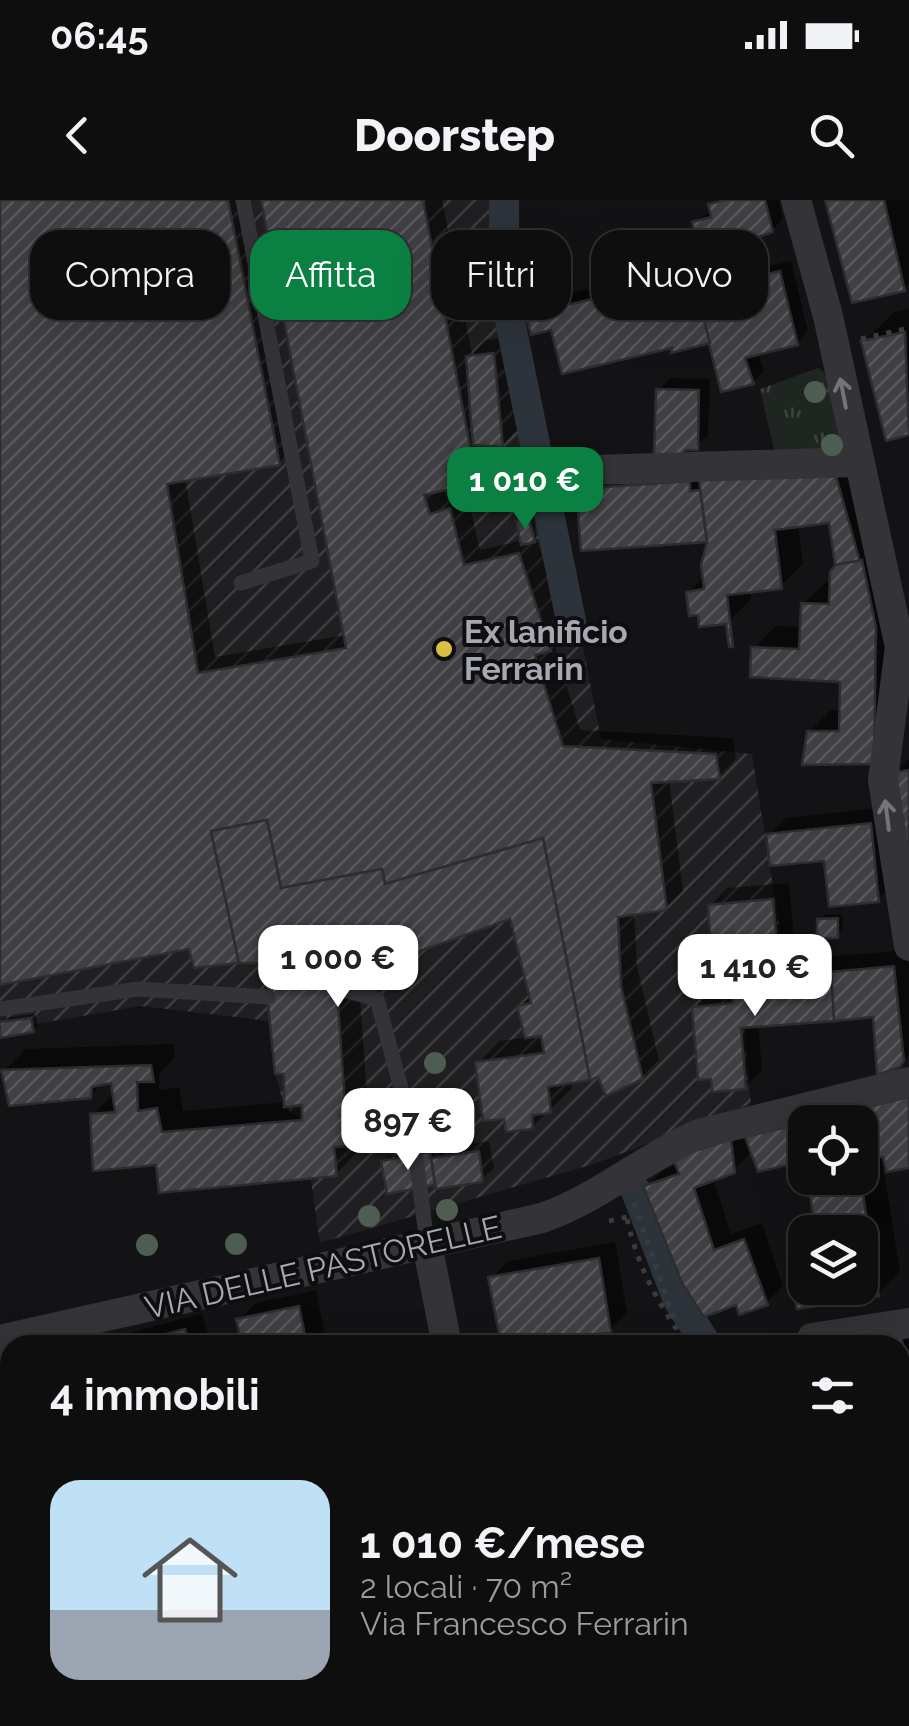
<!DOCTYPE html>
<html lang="it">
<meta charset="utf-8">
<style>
:root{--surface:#0e0e0f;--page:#171718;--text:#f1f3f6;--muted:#9b9c9e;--line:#2e2e2f;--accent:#0b8043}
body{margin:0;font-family:Raleway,sans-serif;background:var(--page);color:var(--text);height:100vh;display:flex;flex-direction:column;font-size:38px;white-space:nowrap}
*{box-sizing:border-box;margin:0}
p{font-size:32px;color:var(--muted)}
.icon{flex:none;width:55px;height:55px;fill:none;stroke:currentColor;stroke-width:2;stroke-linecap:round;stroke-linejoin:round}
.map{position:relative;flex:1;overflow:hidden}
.sheet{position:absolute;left:0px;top:1135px;width:910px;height:392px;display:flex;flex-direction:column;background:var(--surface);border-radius:30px 30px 0 0;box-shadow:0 10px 40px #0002,0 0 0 2px var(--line)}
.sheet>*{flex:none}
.hud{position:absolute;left:30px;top:30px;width:850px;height:90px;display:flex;gap:20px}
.controls{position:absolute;left:788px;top:905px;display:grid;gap:20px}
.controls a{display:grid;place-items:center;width:90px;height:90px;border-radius:20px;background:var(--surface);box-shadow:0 10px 40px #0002,0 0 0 2px var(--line);font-size:50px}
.price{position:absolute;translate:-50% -85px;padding:0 22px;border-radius:20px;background:#fff;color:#222;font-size:32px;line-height:65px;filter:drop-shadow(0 2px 5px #0008)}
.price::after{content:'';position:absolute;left:50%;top:60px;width:30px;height:22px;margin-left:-15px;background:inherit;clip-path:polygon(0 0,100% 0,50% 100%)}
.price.selected{background:var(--accent);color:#fff}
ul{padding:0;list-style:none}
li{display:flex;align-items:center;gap:30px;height:250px;padding:0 50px}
li span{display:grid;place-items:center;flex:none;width:280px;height:200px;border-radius:30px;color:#555}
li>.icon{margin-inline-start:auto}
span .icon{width:120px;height:120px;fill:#fffc;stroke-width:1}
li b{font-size:42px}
h2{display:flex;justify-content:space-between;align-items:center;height:120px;padding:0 50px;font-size:42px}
.tag{padding:0 35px;border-radius:30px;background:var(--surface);box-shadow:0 10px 40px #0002,0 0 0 2px var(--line);font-size:35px;line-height:90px}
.tag.selected{background:var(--accent);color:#fff}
.status{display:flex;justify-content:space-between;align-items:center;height:70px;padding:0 50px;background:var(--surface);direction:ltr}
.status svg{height:28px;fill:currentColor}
header{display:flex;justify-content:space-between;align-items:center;height:130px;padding:0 50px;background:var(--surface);font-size:45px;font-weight:800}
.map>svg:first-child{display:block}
.industrial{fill:url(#industrial-furrows)}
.grass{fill:url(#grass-tufts)}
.park{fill:url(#park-dots)}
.pitch{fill:#1f2621}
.shadow{fill:#0007}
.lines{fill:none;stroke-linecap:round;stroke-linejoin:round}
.canal{stroke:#2d333b;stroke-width:30}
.building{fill:url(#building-hatch);stroke:#2d2d2f;stroke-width:2.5}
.path{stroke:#3a3b3f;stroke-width:5;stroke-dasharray:5 8;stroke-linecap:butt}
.lane{stroke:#343438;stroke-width:15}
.street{stroke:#343438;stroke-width:30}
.tree{fill:#4e5d52}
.oneway{stroke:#73747b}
.poi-dot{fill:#dbbf44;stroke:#0e0d0f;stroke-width:4}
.labels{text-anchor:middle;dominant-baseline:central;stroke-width:8;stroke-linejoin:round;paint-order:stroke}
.poi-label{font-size:32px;font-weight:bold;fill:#a6a8b2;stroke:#0e0d0f;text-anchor:start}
.street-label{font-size:32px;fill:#a6a8b2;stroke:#0e0d0f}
</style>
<div class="status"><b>06:45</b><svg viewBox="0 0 49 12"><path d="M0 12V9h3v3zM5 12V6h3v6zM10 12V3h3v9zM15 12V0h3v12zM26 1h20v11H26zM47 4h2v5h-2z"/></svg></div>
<header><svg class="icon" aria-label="back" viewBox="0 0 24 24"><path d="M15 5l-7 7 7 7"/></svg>Doorstep<svg class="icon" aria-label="search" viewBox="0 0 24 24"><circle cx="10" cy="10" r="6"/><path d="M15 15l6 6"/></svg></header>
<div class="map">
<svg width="909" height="1526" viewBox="0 0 909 1526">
<defs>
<pattern id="industrial-furrows" width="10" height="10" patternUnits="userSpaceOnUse" patternTransform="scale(2.5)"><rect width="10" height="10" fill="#1f1f21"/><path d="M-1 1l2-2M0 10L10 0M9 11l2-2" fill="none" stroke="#3d3d3f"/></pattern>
<pattern id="grass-tufts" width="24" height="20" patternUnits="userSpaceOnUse" patternTransform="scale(2.5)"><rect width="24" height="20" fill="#1f2621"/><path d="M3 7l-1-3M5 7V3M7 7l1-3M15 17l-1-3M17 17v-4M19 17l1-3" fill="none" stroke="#3d433f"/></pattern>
<pattern id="park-dots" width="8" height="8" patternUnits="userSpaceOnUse" patternTransform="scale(2.5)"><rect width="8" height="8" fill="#1f2621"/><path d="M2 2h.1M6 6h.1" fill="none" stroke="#3d433f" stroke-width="1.8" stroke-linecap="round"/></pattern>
<pattern id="building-hatch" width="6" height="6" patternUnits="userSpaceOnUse" patternTransform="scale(2.5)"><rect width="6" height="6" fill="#404044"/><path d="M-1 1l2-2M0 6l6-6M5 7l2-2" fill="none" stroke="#59595d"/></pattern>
</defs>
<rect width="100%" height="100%" fill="#131214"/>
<path class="industrial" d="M0 0H515V97L601 539 752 554 789 787 741 793 751 904 594 964 320 1043 302 920 284 907 275 872 270 821 141 806 0 830Z"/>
<path class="grass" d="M818 168 828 175 844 250 776 258 760 189Z"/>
<path class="park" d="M10 1154V1518H503L505 1526H0V1156Z"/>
<path class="pitch" d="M10 1207V1416L0 1417V1209Z"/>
<g class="shadow">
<path d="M0 0H248L296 245 279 262 185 278 215 457 346 435 264 0H442L472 154 485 140 510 137 519 228 502 245 489 244 493 262 502 266 490 280 482 274 476 280 444 288 447 298 467 293 480 350 523 340 519 322 534 314 536 337 567 431 554 444 580 530 733 538 736 559 719 576 669 579 683 691 666 708 634 712 637 767 659 860 642 877 600 873 571 881 572 888 532 927 506 916 478 863 500 841 527 837 519 807 531 795 512 716 356 742 369 922 356 935 358 951 336 974 158 962 92 915 115 892 114 880 104 882 90 896 4 871 26 849 173 844 175 857 159 874V890L179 887 183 911 287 902 286 872 267 760 191 746 0 782Z"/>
<path d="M716 0H779L783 19 772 30 739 41 740 46 727 59 736 57 740 73 791 61 808 131 796 143 758 152 764 171 753 182 711 141 674 144 553 127 529 116 546 99 704 60 695 22 712 10Z"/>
<path d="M827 0H909V84L904 89Z"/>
<path d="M909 109V232L888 238 864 142 894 112Z"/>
<path d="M670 178 710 179 708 236 681 255H858L883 337 896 540 809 532 831 510H842L843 480 754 448 776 426 803 427V404L826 382H832L837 366 831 320 798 325 803 364 781 386 750 390 751 399 729 421 700 412 688 393 705 376 711 339 583 348 579 290 609 260 657 257 659 190Z"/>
<path d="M909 559V672L895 573Z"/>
<path d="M888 607 895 682 878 699 826 658 769 635 786 618Z"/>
<path d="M789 683 796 759 909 750V855L899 865 875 815 758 824 762 870 745 887 695 808 712 790 735 788 734 772 710 706 727 688Z"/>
<path d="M842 714 843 730 837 735 820 720 825 715Z"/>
<path d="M35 814 38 825 32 830 0 836 3 818Z"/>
<path d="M909 881V966L884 970 900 1072 878 1094 796 1091 805 1082V1088H860V1032H819L809 978H860V922H805V958L753 951 733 970 713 978 731 1034 762 1023 783 1086 766 1103 738 1102 646 987 663 970 678 965 676 959Z"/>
<path d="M489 941 494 968 482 979 389 991 383 962 389 956 434 949 436 956 445 947Z"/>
<path d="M615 1042 627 1112 610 1130 541 1131 491 1078 508 1061Z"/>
<path d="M316 1090 327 1145H244L239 1120 256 1103Z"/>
<path d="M202 1113 211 1145H115L126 1134Z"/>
<path d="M909 1116V1380L900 1382V1145Z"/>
</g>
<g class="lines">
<g class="canal">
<path d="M504 0V91L572 426"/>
<path d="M636 991 678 1100 707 1145"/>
</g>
</g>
<g class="building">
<path d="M0 0H228L280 265 167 284 198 473 346 448 261 0H423L477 283 424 295 430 314 450 308 464 365 519 353 551 451 535 455 563 546 716 554 720 579 651 583 667 710 618 717 621 786 643 879 606 896 598 877 590 880 543 638 385 684 382 669 281 688 267 620 211 631 239 763 194 768 189 749 0 785Z"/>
<path d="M726 0H765L773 32 727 47 730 60 703 66 692 22 711 17 708 4Z"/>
<path d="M825 0H884L905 91 852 103Z"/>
<path d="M725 67 729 83 780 71 798 145 745 158 754 184 721 192 692 75Z"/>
<path d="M692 75 710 143 671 153 672 148 562 174 551 130 531 135 526 115Z"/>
<path d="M905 132 909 235 886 241 861 141Z"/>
<path d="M494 153 503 247 473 245 466 156Z"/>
<path d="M656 189 699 190 698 250H685L684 255H654Z"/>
<circle cx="489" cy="273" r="10"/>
<path d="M836 276 860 362 835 365 829 323 775 330 782 389 727 395 733 447H729L726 424 699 427 698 415 689 416 686 392 704 389 701 365 707 342 699 278Z"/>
<path d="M690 281V291L700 290 707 342 581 351 576 289Z"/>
<path d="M529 318 535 342 521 345 516 321Z"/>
<path d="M862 360 876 427 874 564 802 565 807 531H839L840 482 750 477 751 447 799 449 801 403 829 404 830 372 835 365Z"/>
<path d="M909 570V697L893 572Z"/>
<path d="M267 620 281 688 382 669 385 684 543 638 590 880 548 887 551 913 532 915 533 929 506 932 504 919 483 921 475 862 544 853 541 836 525 838 517 806 531 803 510 719 403 757 398 734 334 749 348 946 334 947 337 976 159 993 156 965 93 971 90 914 115 912 111 883 92 887 91 898 9 906 1 870 151 865 154 882H137L138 911 157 908 162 932 302 920V905L284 907V874H275L264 763H239L211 631Z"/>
<path d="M871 623 879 702 829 707 824 661 770 666 766 634Z"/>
<path d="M773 699 779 770 713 776 708 705Z"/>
<path d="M838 718V738H817V719Z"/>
<path d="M894 766 904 861 900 867 877 875 873 817 834 821 831 772Z"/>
<path d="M779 770V775L831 772 834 821 741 828 746 889 712 892 711 879 698 880 692 807 733 803 731 775Z"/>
<path d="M31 818 34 832 0 838V822Z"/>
<path d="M909 897V968L886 972 883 957H878L874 927 860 929V922H806Z"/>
<path d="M805 923V968L804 961 758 972 745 937Z"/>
<path d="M731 939 735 973 694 988 714 1050 744 1039 768 1105 739 1115 736 1105 704 1117 682 1083 643 986 679 974 673 958Z"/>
<path d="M479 951 483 982 436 989 431 958Z"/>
<path d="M430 952 435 985 387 994 381 961Z"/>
<path d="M860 976 879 1096 797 1109 793 1090 860 1088V1032H816L807 978Z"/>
<path d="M599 1058 611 1132 543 1145 539 1134 501 1144 488 1077Z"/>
<path d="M299 1106 307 1145H242L236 1119Z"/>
<path d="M185 1129 189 1145H125Z"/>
<path d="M901 1134 909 1186V1383L900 1384V1145H854Z"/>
</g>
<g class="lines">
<g class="path">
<path d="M861 139 909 128"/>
<path d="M634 1003 676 1125"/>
<path d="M627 1019C638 1068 658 1104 688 1145"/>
<path d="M609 1021 627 1017"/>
<path d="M0 1483 10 1471"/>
<path d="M900 1495 909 1502"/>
<path d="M229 1518 234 1526"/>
<path d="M468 1518 469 1526"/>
<path d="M876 1526 878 1518"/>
</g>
<g class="lane">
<path d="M241 383 312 361 243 0"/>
<path d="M336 788 377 799 413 933 427 1044"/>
<path d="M0 809 138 789 268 797"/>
</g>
<g class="street">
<path d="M796 0 828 116 900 447 883 580 909 746"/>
<path d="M562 271 857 262"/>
<path d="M427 1044 447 1145"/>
<path d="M812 1138 909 1123"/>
<path d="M0 1140 542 1018C599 998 644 958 699 934L909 882"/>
<path d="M900 1439 909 1434"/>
<path d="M523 1518 524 1526"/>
<path d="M630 1526 669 1518"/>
</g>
</g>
<g class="tree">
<circle cx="815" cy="192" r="11"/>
<circle cx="832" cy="245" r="11"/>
<circle cx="435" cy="863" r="11"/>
<circle cx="460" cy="935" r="11"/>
<circle cx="447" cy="1010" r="11"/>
<circle cx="369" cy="1016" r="11"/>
<circle cx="236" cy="1044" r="11"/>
<circle cx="147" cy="1045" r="11"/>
</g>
<defs><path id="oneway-shaft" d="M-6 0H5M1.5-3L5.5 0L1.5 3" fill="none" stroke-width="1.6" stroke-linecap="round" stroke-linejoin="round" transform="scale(2.5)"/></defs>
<g class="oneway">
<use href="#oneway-shaft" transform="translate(843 193) rotate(-101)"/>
<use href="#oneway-shaft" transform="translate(887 615) rotate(-97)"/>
</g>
<circle class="poi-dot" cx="444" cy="449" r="10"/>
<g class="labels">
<g class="poi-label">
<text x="464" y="431">Ex lanificio<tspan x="464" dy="37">Ferrarin</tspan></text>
</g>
<g class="street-label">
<text transform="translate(323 1067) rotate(-13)">VIA DELLE PASTORELLE</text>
</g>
</g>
</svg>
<div class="controls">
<a><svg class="icon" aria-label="locate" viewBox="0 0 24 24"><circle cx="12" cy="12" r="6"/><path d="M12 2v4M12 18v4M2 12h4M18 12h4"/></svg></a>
<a><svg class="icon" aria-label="layers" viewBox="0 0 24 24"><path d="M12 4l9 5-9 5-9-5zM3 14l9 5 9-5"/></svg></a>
</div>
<b class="price selected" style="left:525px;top:332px">1 010 €</b>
<b class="price" style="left:338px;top:810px">1 000 €</b>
<b class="price" style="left:755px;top:819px">1 410 €</b>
<b class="price" style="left:408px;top:973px">897 €</b>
<div class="hud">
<a class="tag">Compra</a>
<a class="tag selected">Affitta</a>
<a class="tag">Filtri</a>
<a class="tag">Nuovo</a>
</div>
<section class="sheet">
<h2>4 immobili<svg class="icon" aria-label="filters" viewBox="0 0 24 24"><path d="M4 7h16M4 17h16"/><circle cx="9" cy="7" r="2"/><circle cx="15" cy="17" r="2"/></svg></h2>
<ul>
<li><span style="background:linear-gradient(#bfe0f5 65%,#9aa5b1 0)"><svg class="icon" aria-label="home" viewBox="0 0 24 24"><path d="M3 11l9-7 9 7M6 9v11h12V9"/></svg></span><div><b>1 010 €/mese</b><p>2 locali · 70 m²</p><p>Via Francesco Ferrarin</p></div></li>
</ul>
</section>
</div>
